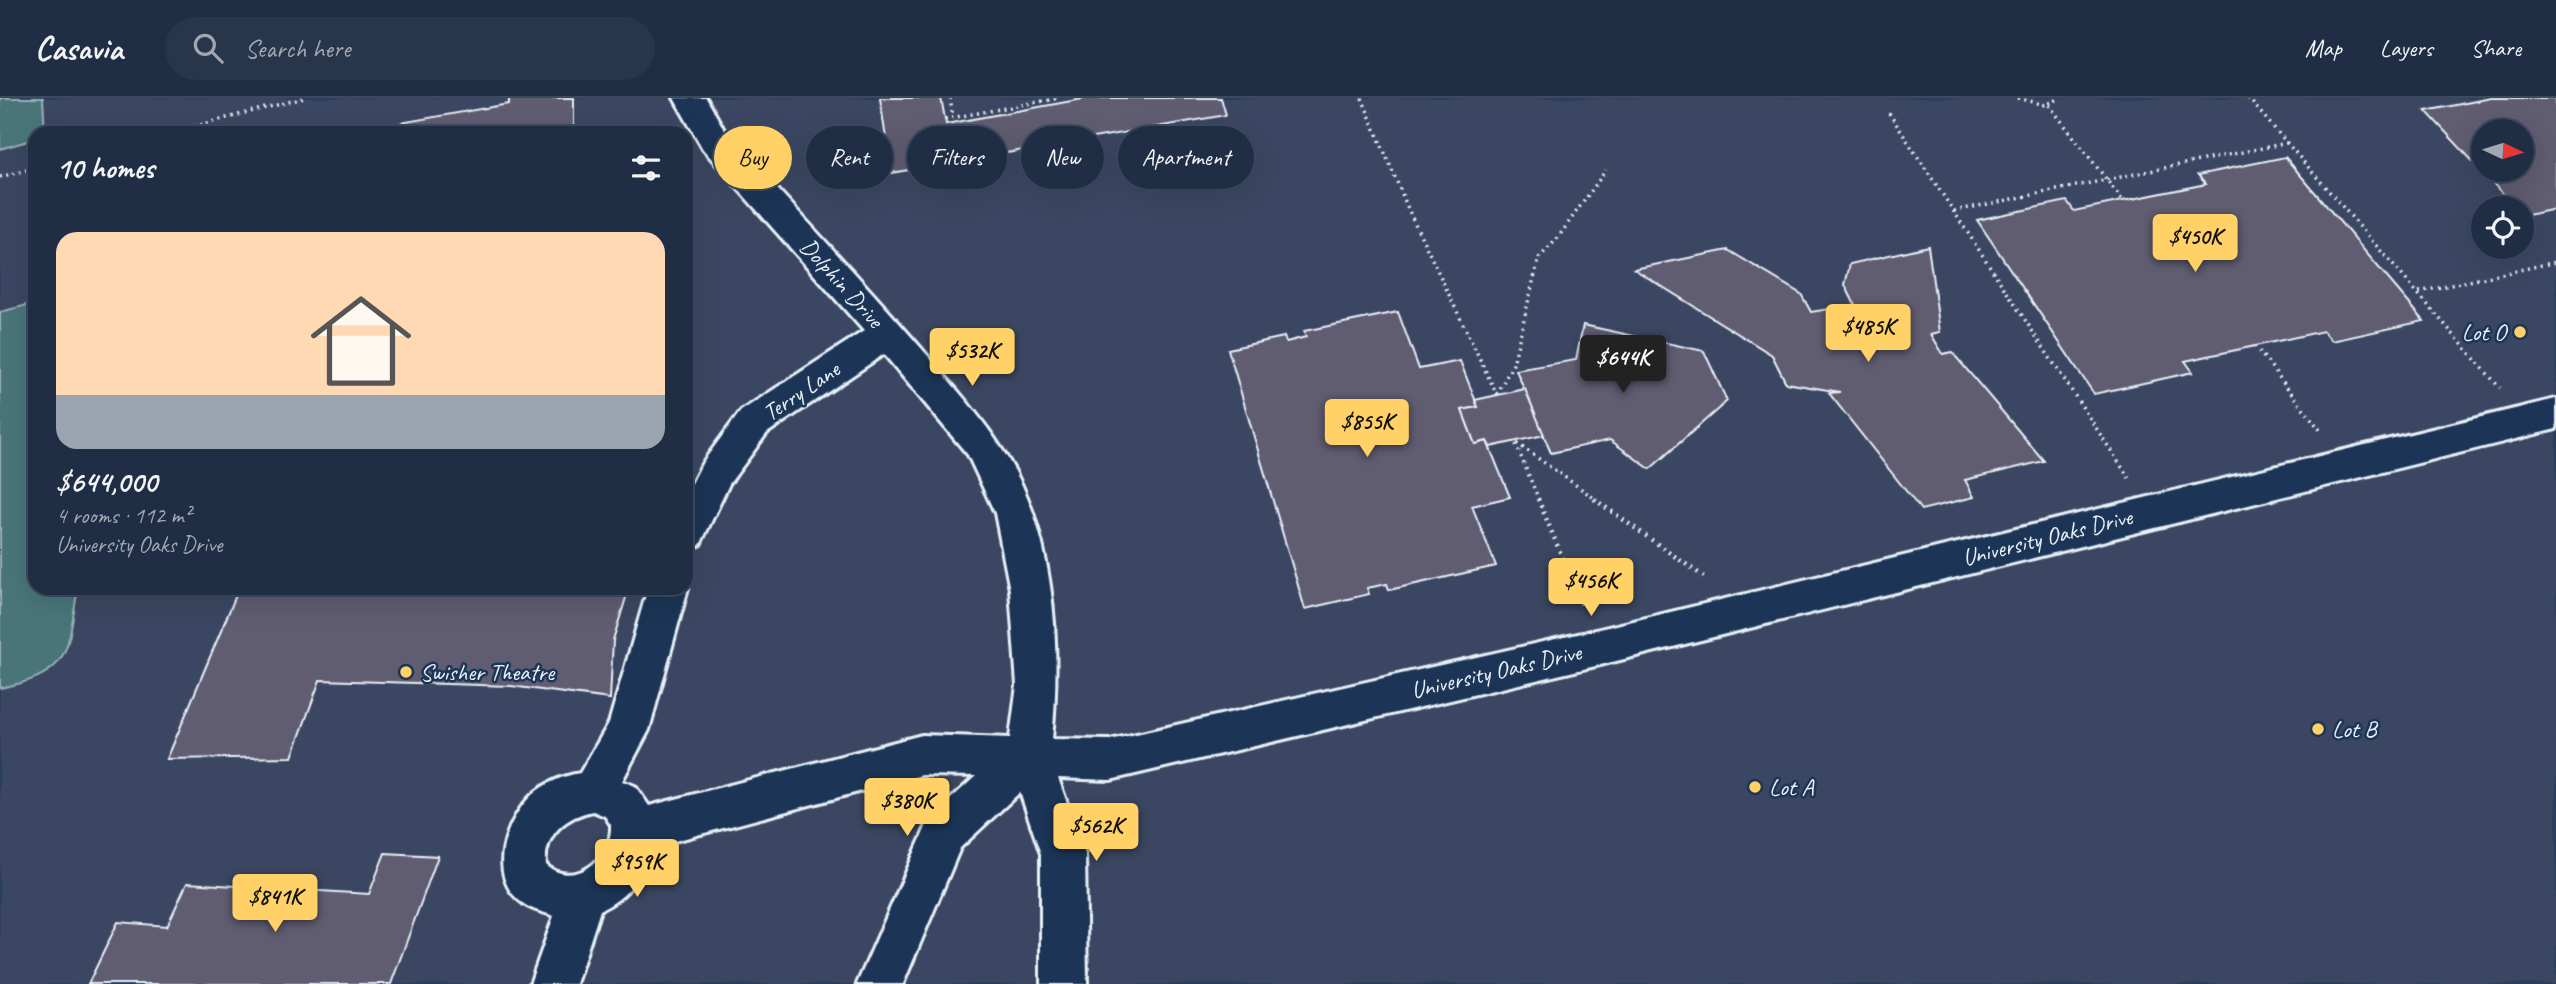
<!DOCTYPE html>
<meta charset="utf-8">
<style>
:root{--surface:#202e45;--page:#28364c;--text:#f1f3f6;--muted:#a2a8b3;--line:#3d4a5e;--accent:#ffd166}
body{margin:0;font-family:Caveat,sans-serif;background:var(--page);color:var(--text);height:100vh;display:flex;flex-direction:column;font-size:26px;white-space:nowrap}
*{box-sizing:border-box;margin:0}
p{font-size:23px;color:var(--muted)}
.icon{flex:none;width:38px;height:38px;fill:none;stroke:currentColor;stroke-width:2;stroke-linecap:round;stroke-linejoin:round}
.map{position:relative;flex:1;overflow:hidden}
.panel{position:absolute;left:28px;top:28px;width:665px;height:469px;display:flex;flex-direction:column;background:var(--surface);border-radius:21px;box-shadow:0 7px 28px #0002,0 0 0 2px var(--line)}
.panel>*{flex:none}
.banner{position:absolute;left:714px;top:28px;width:665px;height:63px;display:flex;gap:14px}
.needle{width:46px;rotate:94deg}
.tools{position:absolute;left:2471px;top:21px;display:grid;gap:14px}
.tools a{display:grid;place-items:center;width:63px;height:63px;border-radius:50%;background:var(--surface);box-shadow:0 7px 28px #0002,0 0 0 2px var(--line);font-size:35px}
.price{position:absolute;translate:-50% -60px;padding:0 16px;border-radius:7px;background:var(--accent);color:#111;font-size:23px;line-height:46px;filter:drop-shadow(0 2px 4px #0008)}
.price::after{content:'';position:absolute;left:50%;top:42px;width:21px;height:16px;margin-left:-10px;background:inherit;clip-path:polygon(0 0,100% 0,50% 100%)}
.price.current{background:#222;color:#fff}
ul{padding:0;list-style:none}
li{display:grid;align-content:center;gap:14px;height:371px;padding:0 28px}
li+li{border-top:2px solid var(--line)}
li span{display:grid;place-items:center;height:217px;border-radius:21px;color:#555}
li>.icon{margin-inline-start:auto}
span .icon{width:126px;height:126px;fill:#fffc;stroke-width:1}
li b{font-size:30px}
h2{display:flex;justify-content:space-between;align-items:center;height:84px;padding:0 28px;font-size:30px}
.pill{padding:0 24px;border-radius:32px;background:var(--surface);box-shadow:0 7px 28px #0002,0 0 0 2px var(--line);font-size:24px;line-height:63px}
.pill.current{background:var(--accent);color:#111}
header{display:flex;align-items:center;gap:42px;box-sizing:border-box;height:98px;padding:0 35px;background:var(--surface);border-bottom:2px solid var(--line)}
header strong{font-size:33px}
nav{display:flex;gap:38px;margin-inline-start:auto;font-size:24px}
.search{width:490px;height:63px;background:var(--page);display:flex;align-items:center;gap:18px;box-sizing:border-box;padding:0 24px;border-radius:38px;color:var(--muted);font-size:26px}
.map>svg:first-child{display:block}
.built{fill:#3b4662;fill-rule:evenodd}
.green{fill:#4a7479;stroke:#99b2b8;stroke-width:2}
.building{fill:#615c71;stroke:#e8f1f8;stroke-width:2;fill-rule:evenodd}
.lines{fill:none;stroke-linecap:round;stroke-linejoin:round}
.minor-casing{stroke:#e8f1f8;stroke-width:6}
.path-far1{stroke:#e8f1f8;stroke-width:3.5;stroke-dasharray:2 4.5;stroke-linecap:butt}
.path{stroke:#e8f1f8;stroke-width:4.5;stroke-dasharray:2 5;stroke-linecap:butt}
.minor{fill:#1d3557;fill-rule:evenodd}
.poi-dot{fill:#ffd166;stroke:#1d3557;stroke-width:2.5}
.labels{text-anchor:middle;dominant-baseline:central;stroke-width:5;stroke-linejoin:round;paint-order:stroke}
.street-label{font-size:24px;fill:#e8f1f8;stroke:#1d3557}
.poi-label{font-size:24px;fill:#e8f1f8;stroke:#1d3557;text-anchor:start}
</style>
<header>
<strong>Casavia</strong>
<div class="search"><svg class="icon" aria-label="search" viewBox="0 0 24 24"><circle cx="10" cy="10" r="6"/><path d="M15 15l6 6"/></svg>Search here</div>
<nav><a>Map</a><a>Layers</a><a>Share</a></nav>
</header>
<div class="map">
<svg width="2556" height="886" viewBox="0 0 2556 886">
<rect width="100%" height="100%" fill="#2b3d5c"/>
<filter id="ink" filterUnits="userSpaceOnUse"><feTurbulence type="fractalNoise" baseFrequency=".0143" numOctaves="2"/><feDisplacementMap in="SourceGraphic" scale="14" xChannelSelector="R" yChannelSelector="G"/><feConvolveMatrix kernelMatrix="1 2 1 2 8 2 1 2 1" color-interpolation-filters="sRGB"/></filter>
<g filter="url(#ink)">
<path class="built" d="M0 0H2556V886H0ZM2483 33H2522V72H2483ZM35 35H686V490H35ZM2483 110H2522V149H2483Z"/>
<g class="green">
<path d="M0 0H43L45 35H35V41L0 51Z"/>
<path d="M35 205V490H78C66 555 73 575 0 590V214Z"/>
</g>
<g class="building">
<path d="M509 0H574V35H400V25L509 6Z"/>
<path d="M880 0H941L946 26 1088 0H1221L1226 17 891 75Z"/>
<path d="M2491 0H2556V111L2523 118 2522 110H2516L2426 13ZM2483 33H2522V72H2483Z"/>
<path d="M2285 59 2424 223 2332 243 2323 233 2255 248 2185 263 2193 274 2094 296 1977 122 2067 103 2074 113 2206 86 2198 77Z"/>
<path d="M1928 148 1940 234 1931 236 1943 256 1952 254 2044 363 1965 382 1974 399 1921 412 1829 295 1840 294 1786 285 1772 257 1634 171 1728 152 1801 196 1811 214 1855 207 1845 187 1850 166Z"/>
<path d="M1398 214 1419 271 1460 263 1478 309 1462 312 1475 346 1487 343 1510 399 1472 408 1496 468 1389 492 1387 486 1367 490 1369 496 1305 511 1228 251 1284 239 1286 244 1306 239 1304 233Z"/>
<path d="M1583 227 1704 253 1727 303 1650 371 1610 342 1551 355 1516 272 1576 262Z"/>
<path d="M1525 291 1544 337 1490 349 1487 343 1475 346 1462 312 1478 309 1475 302Z"/>
<path d="M239 490H629L613 542 610 601 511 588 320 582 292 659 167 661Z"/>
<path d="M385 755 438 758 391 886H88L118 824 167 828 187 785 369 796Z"/>
</g>
<g class="lines">
<defs>
<path id="minor" d="M674 0H706L726 35C791 107 858 177 921 250 965 302 1011 349 1033 415 1057 486 1059 567 1052 641L1110 642 1600 531 2556 301V331L1600 567 1110 682 1058 680 1085 756 1087 886H1041V756L1020 694 960 750 903 886H857L930 720 976 678 922 677 652 749C641 778 629 799 600 812L576 886H530L554 818C544 814 532 812 524 806 485 780 505 723 532 697 545 685 563 678 580 675L609 625 648 490H686V487L688 490 649 632 622 683 635 688 649 708 922 637 1010 640 1017 587 1010 492 995 415 968 357 884 256 767 335 729 386 700 447 686 452V397L703 364 741 313 864 233 703 51ZM593 713 605 718 611 727C613 759 575 792 546 767 543 737 566 718 593 713Z"/>
</defs>
<use href="#minor" class="minor-casing"/>
<g class="path-far1">
<path d="M950 0 953 19"/>
<path d="M1362 0 1409 113 1497 297"/>
<path d="M2018 0 2045 7 2061 0"/>
<path d="M2248 0 2500 290"/>
<path d="M2049 7 2123 103"/>
<path d="M1889 15 2129 380"/>
<path d="M945 21 1060 0"/>
<path d="M169 35 304 0"/>
<path d="M0 79 35 70"/>
<path d="M1954 113 2287 45"/>
<path d="M2419 194 2556 164"/>
<path d="M2255 248 2321 333"/>
<path d="M1497 296 1513 266 1539 160 1557 141 1606 72"/>
<path d="M1539 402 1515 344 1597 402"/>
</g>
<g class="path">
<path d="M1538 401 1583 509"/>
<path d="M1594 401 1704 479"/>
</g>
<use href="#minor" class="minor"/>
</g>
</g>
<g class="poi-dot">
<circle cx="2520" cy="234" r="7"/>
<circle cx="406" cy="574" r="7"/>
<circle cx="2318" cy="631" r="7"/>
<circle cx="1755" cy="689" r="7"/>
</g>
<g class="labels">
<g class="street-label">
<text transform="translate(842 185) rotate(48)">Dolphin Drive</text>
<text transform="translate(801 293) rotate(-34)">Terry Lane</text>
<text transform="translate(2047 439) rotate(-14)">University Oaks Drive</text>
<text transform="translate(1496 573) rotate(-13)">University Oaks Drive</text>
</g>
<g class="poi-label">
<text x="2506" y="234" text-anchor="end">Lot O</text>
<text x="420" y="574">Swisher Theatre</text>
<text x="2332" y="631">Lot B</text>
<text x="1769" y="689">Lot A</text>
</g>
</g>
</svg>
<div class="tools">
<a><svg class="needle" viewBox="-14 -14 28 28"><path d="M0-13l5 13h-10z" fill="#e53935"/><path d="M0 13l5-13h-10z" fill="#a2a8b3"/></svg></a>
<a><svg class="icon" aria-label="locate" viewBox="0 0 24 24"><circle cx="12" cy="12" r="6"/><path d="M12 2v4M12 18v4M2 12h4M18 12h4"/></svg></a>
</div>
<b class="price" style="left:2195px;top:176px">$450K</b>
<b class="price" style="left:1868px;top:266px">$485K</b>
<b class="price" style="left:972px;top:290px">$532K</b>
<b class="price current" style="left:1623px;top:297px">$644K</b>
<b class="price" style="left:1367px;top:361px">$855K</b>
<b class="price" style="left:1591px;top:520px">$456K</b>
<b class="price" style="left:907px;top:740px">$380K</b>
<b class="price" style="left:1096px;top:765px">$562K</b>
<b class="price" style="left:637px;top:801px">$959K</b>
<b class="price" style="left:275px;top:836px">$841K</b>
<div class="banner">
<a class="pill current">Buy</a>
<a class="pill">Rent</a>
<a class="pill">Filters</a>
<a class="pill">New</a>
<a class="pill">Apartment</a>
</div>
<section class="panel">
<h2>10 homes<svg class="icon" aria-label="filters" viewBox="0 0 24 24"><path d="M4 7h16M4 17h16"/><circle cx="9" cy="7" r="2"/><circle cx="15" cy="17" r="2"/></svg></h2>
<ul>
<li><span style="background:linear-gradient(#ffd9b3 75%,#9aa5b1 0)"><svg class="icon" aria-label="home" viewBox="0 0 24 24"><path d="M3 11l9-7 9 7M6 9v11h12V9"/></svg></span><div><b>$644,000</b><p>4 rooms · 112 m²</p><p>University Oaks Drive</p></div></li>
</ul>
</section>
</div>
